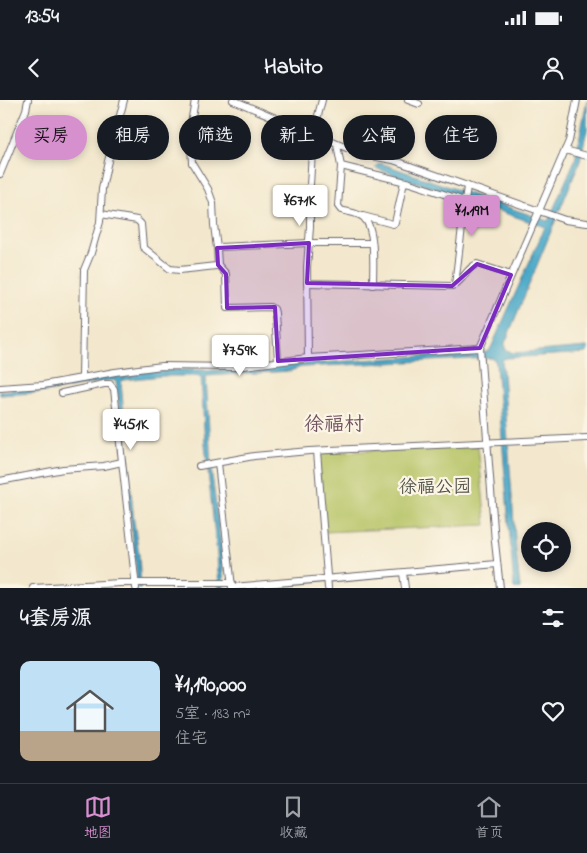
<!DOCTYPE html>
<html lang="zh">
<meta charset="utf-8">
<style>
:root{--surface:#171b24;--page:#242831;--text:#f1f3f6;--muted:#9ea1a6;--line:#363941;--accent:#d690ce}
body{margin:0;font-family:"Indie Flower","LXGW WenKai TC",sans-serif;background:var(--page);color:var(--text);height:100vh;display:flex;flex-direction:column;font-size:19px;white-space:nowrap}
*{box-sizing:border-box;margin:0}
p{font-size:16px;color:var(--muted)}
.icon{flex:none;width:28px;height:28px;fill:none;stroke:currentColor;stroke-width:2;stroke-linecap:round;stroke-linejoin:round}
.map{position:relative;height:488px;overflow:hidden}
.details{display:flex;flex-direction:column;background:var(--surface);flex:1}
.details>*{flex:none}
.hud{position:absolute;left:15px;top:15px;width:558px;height:45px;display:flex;gap:10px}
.fabs{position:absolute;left:521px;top:422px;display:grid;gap:10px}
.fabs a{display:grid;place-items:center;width:50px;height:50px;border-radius:50%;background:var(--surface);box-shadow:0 2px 8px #0003;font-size:25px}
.price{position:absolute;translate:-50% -42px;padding:0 11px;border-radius:5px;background:#fff;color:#222;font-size:16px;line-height:32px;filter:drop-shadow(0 1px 2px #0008)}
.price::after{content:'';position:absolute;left:50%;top:30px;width:15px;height:11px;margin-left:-8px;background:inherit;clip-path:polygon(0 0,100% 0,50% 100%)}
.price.selected{background:var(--accent);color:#111}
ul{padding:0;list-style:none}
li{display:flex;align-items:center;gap:15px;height:125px;padding:0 20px}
li span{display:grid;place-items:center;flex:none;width:140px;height:100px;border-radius:10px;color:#555}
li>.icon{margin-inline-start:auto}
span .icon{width:60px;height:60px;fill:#fffc;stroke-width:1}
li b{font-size:21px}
h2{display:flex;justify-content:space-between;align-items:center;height:60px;padding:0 20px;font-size:21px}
.pill{padding:0 18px;border-radius:22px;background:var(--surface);box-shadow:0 2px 8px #0003;font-size:18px;line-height:45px}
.pill.selected{background:var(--accent);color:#111}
.status{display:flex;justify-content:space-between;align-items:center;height:35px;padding:0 25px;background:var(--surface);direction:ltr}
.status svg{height:14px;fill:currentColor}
header{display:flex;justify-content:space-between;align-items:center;height:65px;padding:0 20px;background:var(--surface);font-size:22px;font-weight:700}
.tab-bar{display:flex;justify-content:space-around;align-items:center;height:70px;border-top:1px solid var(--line);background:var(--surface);font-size:14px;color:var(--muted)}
.tab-bar a{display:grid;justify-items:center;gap:2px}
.tab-bar .selected{color:var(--accent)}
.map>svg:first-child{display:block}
.green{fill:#b7c467;stroke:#6c7351}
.water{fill:#49a8c8;stroke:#366582}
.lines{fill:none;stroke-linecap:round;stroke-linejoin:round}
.minor-casing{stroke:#6b676e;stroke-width:8}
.minor{stroke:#fff;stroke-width:6}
.marked{fill:#7b2cbf;fill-opacity:0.2;stroke:#7b2cbf;stroke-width:4;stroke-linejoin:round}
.labels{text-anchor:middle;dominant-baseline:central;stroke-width:4.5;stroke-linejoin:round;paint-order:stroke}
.park-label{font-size:18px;fill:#4f5348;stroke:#fcf5e5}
.quarter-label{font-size:20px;fill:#6e525f;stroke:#fcf5e5}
</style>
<div class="status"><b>13:54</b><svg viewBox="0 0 49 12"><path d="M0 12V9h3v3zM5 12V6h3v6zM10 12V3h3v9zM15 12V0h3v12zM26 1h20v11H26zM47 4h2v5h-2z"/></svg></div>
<header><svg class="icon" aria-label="back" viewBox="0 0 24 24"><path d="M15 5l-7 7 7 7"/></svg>Habito<svg class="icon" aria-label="person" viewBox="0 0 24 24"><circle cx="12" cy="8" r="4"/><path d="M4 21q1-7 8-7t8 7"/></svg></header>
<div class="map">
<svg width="587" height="488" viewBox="0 0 587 488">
<rect width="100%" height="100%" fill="#fcf5e5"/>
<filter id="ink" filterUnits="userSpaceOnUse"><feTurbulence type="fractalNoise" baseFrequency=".02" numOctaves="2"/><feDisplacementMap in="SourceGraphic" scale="10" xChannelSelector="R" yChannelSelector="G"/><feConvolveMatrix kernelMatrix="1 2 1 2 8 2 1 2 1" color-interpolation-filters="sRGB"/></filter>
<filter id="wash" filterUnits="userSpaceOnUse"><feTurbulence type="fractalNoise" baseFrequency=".0096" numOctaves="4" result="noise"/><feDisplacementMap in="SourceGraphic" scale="20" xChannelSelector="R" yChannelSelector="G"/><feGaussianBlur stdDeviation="1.12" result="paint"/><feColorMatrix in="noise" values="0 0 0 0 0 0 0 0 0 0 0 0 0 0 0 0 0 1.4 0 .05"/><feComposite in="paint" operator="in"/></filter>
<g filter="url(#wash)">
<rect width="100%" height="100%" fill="#f3e8cd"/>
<path class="green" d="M478 346 486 425 324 432 318 353Z"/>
<path class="water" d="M587 1V29L580 61 505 243V249L513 253 587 247V253L506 258 502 260 516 451 520 488H514L496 263 494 259 490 258 301 267 290 271 206 276 211 367 221 446 224 488H219L217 454 205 344 201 276H162L123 280 121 283 134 422 139 455 141 488H138L116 281 110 280 48 292 0 295V291L54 286 119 274 158 270H230L301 264 487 252 490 250 545 127 375 68 380 63 548 121 575 60Z"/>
</g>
<g filter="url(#ink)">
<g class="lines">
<defs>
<g id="minor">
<path d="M195 0 190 29 192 63 208 89 213 103 214 125 217 148"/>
<path d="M233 0 361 54 393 60 565 120 587 123"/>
<path d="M408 0 419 4"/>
<path d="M337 45 341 66 338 106 341 110C347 112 359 113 364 118 376 129 373 169 373 185"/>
<path d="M565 50 587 56"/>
<path d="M341 66 410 83 465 101"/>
<path d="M0 74 26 10 28 0"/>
<path d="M101 114 137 120 141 124 143 147 170 169 180 170 216 166 218 165 217 148 219 147 309 143H372"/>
<path d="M363 116 393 124 395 123 404 82"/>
<path d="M218 165 226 174 227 208 270 207 274 209 275 213 278 261"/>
<path d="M307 183 452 186C463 182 466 168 477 164L511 175"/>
<path d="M455 185 467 86"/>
<path d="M308 258 307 167 310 127V85L313 35 322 0"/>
<path d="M82 278 84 170 91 153 100 122 102 89 107 65 124 0"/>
<path d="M0 288 43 285 115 272 162 266 235 267 308 258 480 248"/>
<path d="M62 293 104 284H110L114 289 136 488"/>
<path d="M317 351 328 488"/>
<path d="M218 363 232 487"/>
<path d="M199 366 254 356 309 351 587 338"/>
<path d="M0 381 63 369 104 366 122 362"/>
<path d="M403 473 405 488"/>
<path d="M232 487 497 464"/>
<path d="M33 488 120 483H232"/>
<path d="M500 488 495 442 480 248 569 41 577 0"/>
</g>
</defs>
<use href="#minor" class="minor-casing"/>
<use href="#minor" class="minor"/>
</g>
</g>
<path class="marked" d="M309 143 307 183 452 186 477 164 511 175 480 248 278 261 275 207 227 208 226 174 218 165 217 148Z"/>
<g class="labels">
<g class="park-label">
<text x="435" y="388">徐福公园</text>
</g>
<g class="quarter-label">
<text x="334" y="325">徐福村</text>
</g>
</g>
</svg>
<div class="fabs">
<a><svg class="icon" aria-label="locate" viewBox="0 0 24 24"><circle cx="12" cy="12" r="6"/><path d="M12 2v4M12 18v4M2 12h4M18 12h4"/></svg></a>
</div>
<b class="price" style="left:300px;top:127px">¥671K</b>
<b class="price selected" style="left:472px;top:137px">¥1.19M</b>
<b class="price" style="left:240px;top:277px">¥759K</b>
<b class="price" style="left:131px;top:351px">¥451K</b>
<div class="hud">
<a class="pill selected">买房</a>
<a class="pill">租房</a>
<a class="pill">筛选</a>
<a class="pill">新上</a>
<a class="pill">公寓</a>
<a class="pill">住宅</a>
</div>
</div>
<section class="details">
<h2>4套房源<svg class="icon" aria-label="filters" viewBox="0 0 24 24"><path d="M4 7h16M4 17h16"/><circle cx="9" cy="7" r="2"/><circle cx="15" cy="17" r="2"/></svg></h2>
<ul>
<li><span style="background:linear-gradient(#bfe0f5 70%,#b9a48a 0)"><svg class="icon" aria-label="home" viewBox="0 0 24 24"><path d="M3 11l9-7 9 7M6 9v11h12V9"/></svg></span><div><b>¥1,190,000</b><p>5室 · 183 m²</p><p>住宅</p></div><svg class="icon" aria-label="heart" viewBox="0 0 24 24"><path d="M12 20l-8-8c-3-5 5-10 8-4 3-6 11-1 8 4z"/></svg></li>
</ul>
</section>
<nav class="tab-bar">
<a class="selected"><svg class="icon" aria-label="map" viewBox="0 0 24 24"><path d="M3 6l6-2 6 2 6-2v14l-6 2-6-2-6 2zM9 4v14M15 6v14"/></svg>地图</a>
<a><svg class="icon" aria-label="saved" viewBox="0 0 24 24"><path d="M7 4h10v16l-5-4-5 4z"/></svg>收藏</a>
<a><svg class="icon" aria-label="home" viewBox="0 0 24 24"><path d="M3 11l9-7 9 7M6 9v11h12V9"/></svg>首页</a>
</nav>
